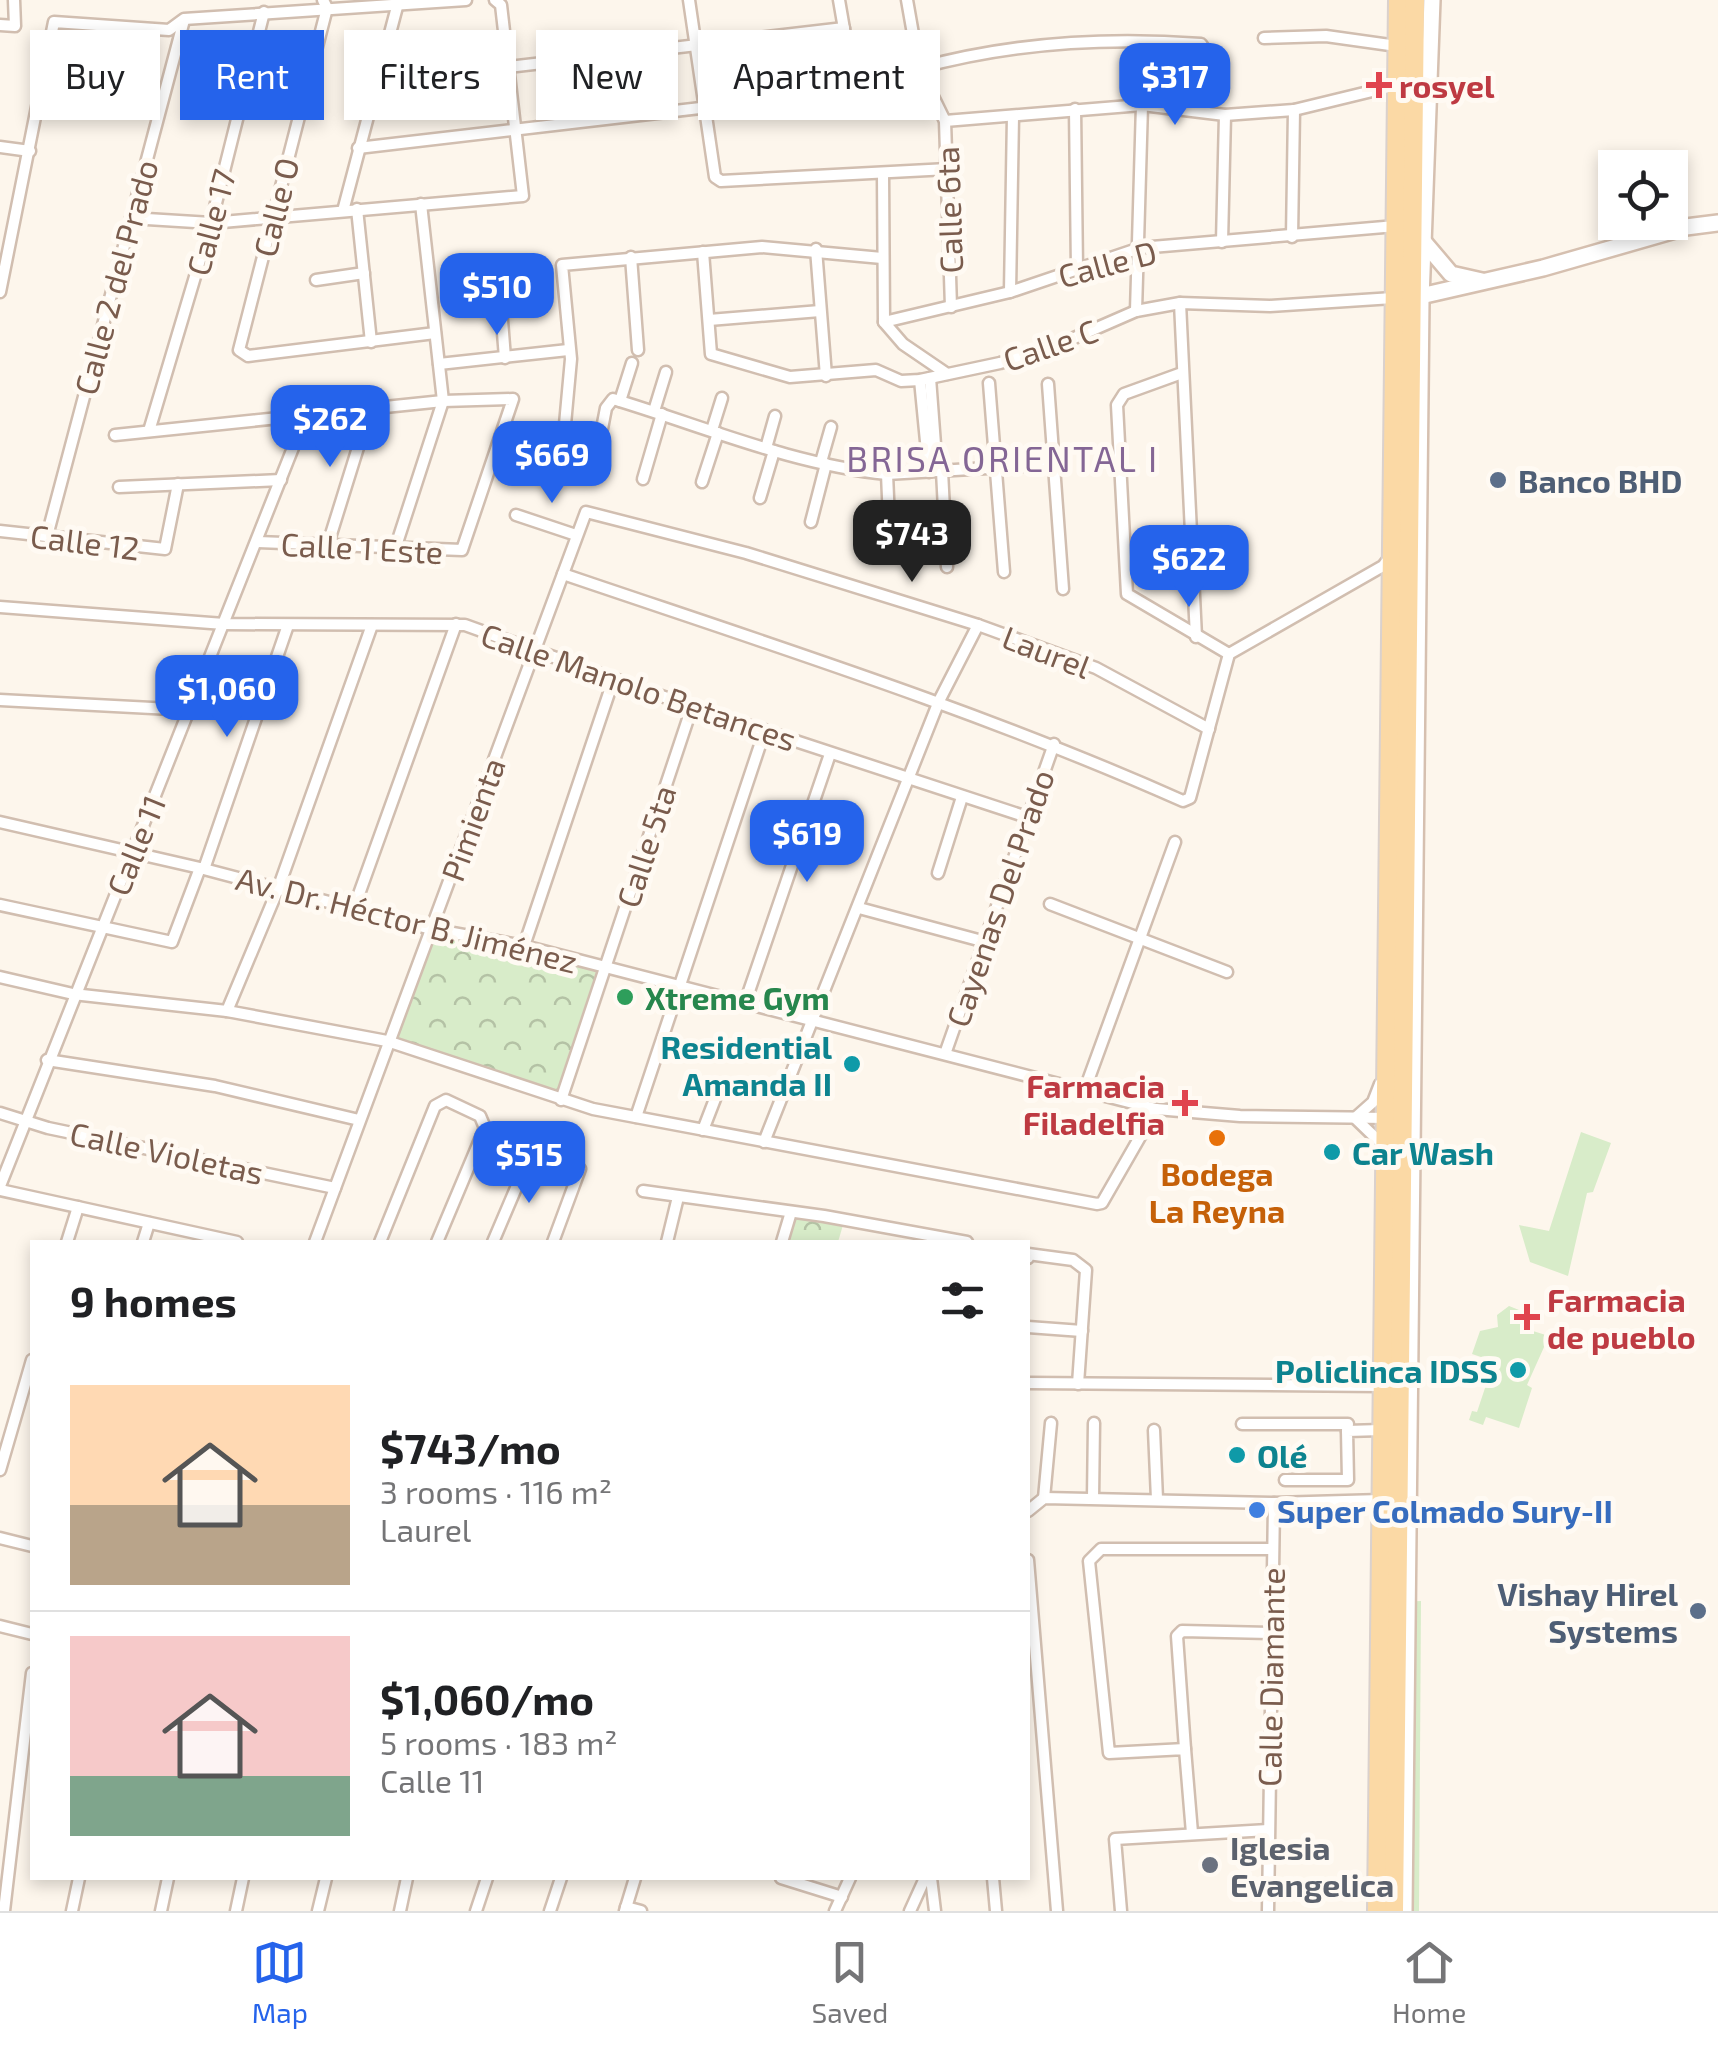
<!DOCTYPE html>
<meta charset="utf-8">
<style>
:root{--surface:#fff;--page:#f2f2f2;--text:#202124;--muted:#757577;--line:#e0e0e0;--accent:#2563eb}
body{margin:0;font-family:"Exo 2",sans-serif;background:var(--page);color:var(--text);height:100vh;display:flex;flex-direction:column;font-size:38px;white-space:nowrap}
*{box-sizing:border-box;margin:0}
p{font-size:32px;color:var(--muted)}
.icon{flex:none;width:55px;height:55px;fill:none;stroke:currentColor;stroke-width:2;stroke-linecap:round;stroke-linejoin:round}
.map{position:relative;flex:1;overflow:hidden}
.sheet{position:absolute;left:30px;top:1240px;width:1000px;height:640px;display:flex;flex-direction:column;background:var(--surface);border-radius:0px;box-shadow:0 5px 15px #0003}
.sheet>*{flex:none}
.banner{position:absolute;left:30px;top:30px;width:1000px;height:90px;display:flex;gap:20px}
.buttons{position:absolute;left:1598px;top:150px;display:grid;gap:20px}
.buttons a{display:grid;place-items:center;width:90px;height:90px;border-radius:0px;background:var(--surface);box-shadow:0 5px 15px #0003;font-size:50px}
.price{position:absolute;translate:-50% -85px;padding:0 22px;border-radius:20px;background:var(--accent);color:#fff;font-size:32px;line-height:65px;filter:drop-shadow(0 2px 5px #0008)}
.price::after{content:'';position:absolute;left:50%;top:60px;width:30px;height:22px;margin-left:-15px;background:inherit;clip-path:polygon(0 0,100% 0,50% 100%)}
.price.active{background:#222;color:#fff}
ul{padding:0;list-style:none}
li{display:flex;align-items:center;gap:30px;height:250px;padding:0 40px}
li+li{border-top:2px solid var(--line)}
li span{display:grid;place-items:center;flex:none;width:280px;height:200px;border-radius:0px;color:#555}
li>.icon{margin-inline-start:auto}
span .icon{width:120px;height:120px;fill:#fffc;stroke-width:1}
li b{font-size:42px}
h2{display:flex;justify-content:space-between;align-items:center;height:120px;padding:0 40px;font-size:42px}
.tag{padding:0 35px;border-radius:0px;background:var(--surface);box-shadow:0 5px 15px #0003;font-size:35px;line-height:90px}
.tag.active{background:var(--accent);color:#fff}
.tab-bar{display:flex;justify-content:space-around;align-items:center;height:140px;border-top:2px solid var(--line);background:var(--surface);font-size:28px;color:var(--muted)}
.tab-bar a{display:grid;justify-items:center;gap:5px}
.tab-bar .active{color:var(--accent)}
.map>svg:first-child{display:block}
.grass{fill:#d8ecc9}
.forest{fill:url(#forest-crowns)}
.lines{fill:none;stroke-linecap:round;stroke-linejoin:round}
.street-casing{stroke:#d1beb0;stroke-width:15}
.secondary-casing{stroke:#d6c0b0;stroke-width:20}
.primary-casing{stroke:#dad1cd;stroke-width:22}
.street{stroke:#fff;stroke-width:10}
.secondary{stroke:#fff;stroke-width:15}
.primary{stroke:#fbd9a5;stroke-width:18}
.health-dot{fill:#e0444e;stroke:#fffaf3;stroke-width:4}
.service-dot{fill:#5c6f8a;stroke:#fffaf3;stroke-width:4}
.leisure-dot{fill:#2e9e5b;stroke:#fffaf3;stroke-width:4}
.culture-dot{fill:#0f9aa8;stroke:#fffaf3;stroke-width:4}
.food-dot{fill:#e8710a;stroke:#fffaf3;stroke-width:4}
.shop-dot{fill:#3f7fe0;stroke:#fffaf3;stroke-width:4}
.worship-dot{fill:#6b7280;stroke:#fffaf3;stroke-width:4}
.labels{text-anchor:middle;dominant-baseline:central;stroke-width:10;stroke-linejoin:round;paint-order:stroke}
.health-label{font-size:32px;font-weight:bold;fill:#be3a42;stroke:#fffaf3;text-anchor:start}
.street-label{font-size:32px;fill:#7a5c4d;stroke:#fffaf3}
.service-label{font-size:32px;font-weight:bold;fill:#4e5e75;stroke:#fffaf3;text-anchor:start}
.leisure-label{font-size:32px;font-weight:bold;fill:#27864d;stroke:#fffaf3;text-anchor:start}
.culture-label{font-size:32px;font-weight:bold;fill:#0d838f;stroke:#fffaf3;text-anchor:end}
.food-label{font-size:32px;font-weight:bold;fill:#c56008;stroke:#fffaf3}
.shop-label{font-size:32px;font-weight:bold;fill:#366cbe;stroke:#fffaf3;text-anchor:start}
.worship-label{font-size:32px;font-weight:bold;fill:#5b616d;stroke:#fffaf3;text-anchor:start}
.neighbourhood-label{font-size:35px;letter-spacing:2.5px;fill:#846695;stroke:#fffaf3}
</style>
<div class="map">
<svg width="1718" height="1911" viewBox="0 0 1718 1911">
<defs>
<pattern id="forest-crowns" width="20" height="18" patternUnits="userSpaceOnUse" patternTransform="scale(2.5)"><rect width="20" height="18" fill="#d8ecc9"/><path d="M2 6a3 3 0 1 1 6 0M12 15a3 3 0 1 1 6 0" fill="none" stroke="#b4c2a5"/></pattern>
</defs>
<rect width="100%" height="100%" fill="#fdf6ec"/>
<g class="grass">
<path d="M1581 1132 1611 1143 1593 1192 1587 1193 1568 1276 1530 1262 1519 1225 1549 1231Z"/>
<path d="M1509 1306 1524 1312 1520 1327 1549 1336 1527 1385 1532 1388 1519 1428 1486 1417 1483 1425 1469 1420 1472 1411 1477 1412 1491 1370 1484 1367 1487 1359 1472 1354 1480 1331 1498 1327 1497 1315Z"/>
<path d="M1421 1601 1419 1911H1395L1397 1602Z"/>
</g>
<g class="forest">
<path d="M436 930 598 971 563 1096 396 1038Z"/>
<path d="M795 1218 843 1225 838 1242H787Z"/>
</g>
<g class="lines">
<defs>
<g id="street">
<path d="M323 0 327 8 239 350 248 356 435 333"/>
<path d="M689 0 715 177 721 181 948 169"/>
<path d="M907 0 919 68 945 121 951 307"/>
<path d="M0 25 15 26 14 0"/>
<path d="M1264 38 1326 36 1397 46"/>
<path d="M508 67 844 28"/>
<path d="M919 68C1010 43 1107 37 1201 44L1206 51 1203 111"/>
<path d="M1075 109 1077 270"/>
<path d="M945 121 1142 105 1225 115 1294 110 1397 85"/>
<path d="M0 147 30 151"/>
<path d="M358 148 846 91 853 81 839 0"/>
<path d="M883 174 884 322 903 344 947 374"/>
<path d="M357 209 371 342"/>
<path d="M343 211 398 3"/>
<path d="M131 218 211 223 523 196 501 5 495 0"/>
<path d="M1292 237 1294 110"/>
<path d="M1222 242 1225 115"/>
<path d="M816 249 826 376"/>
<path d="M703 252 711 354 790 377 876 370 901 381 920 380 1000 363 1058 345 1136 311 1180 303 1270 306 1393 298"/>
<path d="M631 257 638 350"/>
<path d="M498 270 505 358"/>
<path d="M316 280 364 273"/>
<path d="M0 292 54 22 169 30 184 19 466 0"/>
<path d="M1010 292 1013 116"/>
<path d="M1180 303 1196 637"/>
<path d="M1136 311 1142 105"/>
<path d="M709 320 820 311"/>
<path d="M884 322 1010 292 1140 248 1396 226"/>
<path d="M439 364 568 350"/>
<path d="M1182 373 1124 394 1117 405 1127 594 1229 654"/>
<path d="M930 378 937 471"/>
<path d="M920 380 929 472"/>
<path d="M989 383 1004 572"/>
<path d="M1048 384 1063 589"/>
<path d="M620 401 632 363"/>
<path d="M654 411 666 372"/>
<path d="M712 430 722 398"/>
<path d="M149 431 211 223 264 12"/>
<path d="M115 435 443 401 513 399 462 550 258 542"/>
<path d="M766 448 775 416"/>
<path d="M562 457 571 359 562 265 762 247 882 258"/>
<path d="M821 462 831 427"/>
<path d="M595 465 606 408 613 399C703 426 793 465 887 474L1054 464"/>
<path d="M942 471 947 567"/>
<path d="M887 474 890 543"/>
<path d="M643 479 662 414"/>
<path d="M702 482 718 433"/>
<path d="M119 487 281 480"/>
<path d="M760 498 774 451"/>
<path d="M516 515 576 535"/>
<path d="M811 522 826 464"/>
<path d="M0 531 165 549 178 484"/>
<path d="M47 536 184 20"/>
<path d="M328 544 370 409"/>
<path d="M396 546 443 401 421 204"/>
<path d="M563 574C772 645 981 711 1183 801L1190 798 1229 654 1383 566 1391 556"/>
<path d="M0 607 224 624 465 625 692 707 1027 817"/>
<path d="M0 700 190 710"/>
<path d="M0 822 200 868 431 929 524 946 1156 1109 1240 1116 1388 1118"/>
<path d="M204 869 288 625"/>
<path d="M938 873 962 797"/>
<path d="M1050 904 1227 972"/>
<path d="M0 905 172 942 200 868"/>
<path d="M354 908 456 624"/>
<path d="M859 908 982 941"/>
<path d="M524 946 614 678"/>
<path d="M0 977 73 994 227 1011 387 1041 593 1109 1097 1204 1102 1203 1156 1109"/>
<path d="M745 1003 830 754"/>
<path d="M227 1011 278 889 372 625"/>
<path d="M945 1054 1054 744"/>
<path d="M47 1060 215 1086 359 1120"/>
<path d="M1380 1084 1373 1102 1355 1118 1383 1145"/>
<path d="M1085 1089 1175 842"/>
<path d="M561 1100 692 707"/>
<path d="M0 1113 48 1128 335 1188"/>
<path d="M636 1117 765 730"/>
<path d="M703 1130 720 1086"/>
<path d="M764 1142 939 701 978 625"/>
<path d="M0 1186 306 415"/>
<path d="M0 1190 237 1242"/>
<path d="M643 1191 824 1216 967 1242"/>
<path d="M67 1242 78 1207"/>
<path d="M143 1242 149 1223"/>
<path d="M315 1242 586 512 746 553 978 625 1096 668 1209 729"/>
<path d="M380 1242 435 1106 446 1100 480 1116 485 1128 437 1242"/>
<path d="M493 1242 533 1148 580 1169 553 1242"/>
<path d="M667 1242 678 1197"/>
<path d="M782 1242 791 1212"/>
<path d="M1028 1258V1254L1073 1260 1086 1270 1078 1384"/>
<path d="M1028 1327 1082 1331"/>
<path d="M1028 1383 1382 1386"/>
<path d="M1242 1424H1348L1347 1431"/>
<path d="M1154 1430 1157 1499"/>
<path d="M0 1470 32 1360"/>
<path d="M1285 1480H1348L1347 1431 1381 1430"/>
<path d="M1044 1498 1051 1423"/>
<path d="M1093 1498 1094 1423"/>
<path d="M1028 1511 1044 1498 1274 1503 1381 1500"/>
<path d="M0 1538 32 1546"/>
<path d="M1028 1560 1057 1911"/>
<path d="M0 1626 32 1634"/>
<path d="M1185 1749 1177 1636 1182 1631 1270 1633"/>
<path d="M1192 1833 1185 1749 1109 1753 1089 1561 1101 1549H1272"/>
<path d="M781 1878 842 1897"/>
<path d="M931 1878 935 1911"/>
<path d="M993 1878 996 1911"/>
<path d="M626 1907 641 1911"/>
<path d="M4 1911 32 1673"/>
<path d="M72 1911 79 1878"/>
<path d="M161 1911 168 1878"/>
<path d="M236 1911 243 1878"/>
<path d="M318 1911 326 1878"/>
<path d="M400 1911 407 1878"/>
<path d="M476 1911 487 1878"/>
<path d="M550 1911 561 1878"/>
<path d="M625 1911 635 1878"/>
<path d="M835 1911 850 1878"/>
<path d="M910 1911 925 1878"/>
<path d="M1121 1911 1115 1839 1268 1830"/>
<path d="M1268 1911 1274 1503"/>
</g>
<g id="secondary">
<path d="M1423 241 1451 274 1482 281"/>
<path d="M1412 298 1543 268 1686 227 1718 223"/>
<path d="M1404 1911 1421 299 1432 0"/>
</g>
<g id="primary">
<path d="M1377 1911 1398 0"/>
<path d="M1394 1911 1415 0"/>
</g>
</defs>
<use href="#street" class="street-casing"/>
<use href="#secondary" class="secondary-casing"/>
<use href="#primary" class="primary-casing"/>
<use href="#street" class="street"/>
<use href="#secondary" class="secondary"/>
<use href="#primary" class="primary"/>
</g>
<g class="health-dot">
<path d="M1374 70h10v10h10v10h-10v10h-10v-10h-10v-10h10z"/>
<path d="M1180 1088h10v10h10v10h-10v10h-10v-10h-10v-10h10z"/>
<path d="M1522 1302h10v10h10v10h-10v10h-10v-10h-10v-10h10z"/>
</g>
<g class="service-dot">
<circle cx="1498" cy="480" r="10"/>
<circle cx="1698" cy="1611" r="10"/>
</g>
<circle class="leisure-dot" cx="625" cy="997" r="10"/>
<g class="culture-dot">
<circle cx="852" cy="1064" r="10"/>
<circle cx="1332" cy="1152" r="10"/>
<circle cx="1518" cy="1370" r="10"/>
<circle cx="1237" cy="1455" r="10"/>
</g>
<circle class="food-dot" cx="1217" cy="1138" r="10"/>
<circle class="shop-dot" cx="1257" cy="1510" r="10"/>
<circle class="worship-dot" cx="1210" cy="1865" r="10"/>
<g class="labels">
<g class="health-label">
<text x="1399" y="85">rosyel</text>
<text x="1165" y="1085" text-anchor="end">Farmacia<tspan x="1165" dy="37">Filadelfia</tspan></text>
<text x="1547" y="1299">Farmacia<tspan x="1547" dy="37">de pueblo</tspan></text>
</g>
<g class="street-label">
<text transform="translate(275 207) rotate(-76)">Calle O</text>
<text transform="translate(948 210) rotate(-92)">Calle 6ta</text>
<text transform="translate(210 222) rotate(-75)">Calle 17</text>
<text transform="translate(1107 263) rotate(-15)">Calle D</text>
<text transform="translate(115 277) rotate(-75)">Calle 2 del Prado</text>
<text transform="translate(1050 344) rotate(-19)">Calle C</text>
<text transform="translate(85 541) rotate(7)">Calle 12</text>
<text transform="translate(362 547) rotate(3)">Calle 1 Este</text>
<text transform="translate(1047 651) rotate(21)">Laurel</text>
<text transform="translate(639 686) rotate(19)">Calle Manolo Betances</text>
<text transform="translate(472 819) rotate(-70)">Pimienta</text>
<text transform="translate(135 845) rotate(-68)">Calle 11</text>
<text transform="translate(645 846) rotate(-72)">Calle 5ta</text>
<text transform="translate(999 898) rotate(-71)">Cayenas Del Prado</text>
<text transform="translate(407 919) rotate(14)">Av. Dr. Héctor B. Jiménez</text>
<text transform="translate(167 1152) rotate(12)">Calle Violetas</text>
<text transform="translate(1270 1677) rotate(-89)">Calle Diamante</text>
</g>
<g class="service-label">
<text x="1518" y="480">Banco BHD</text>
<text x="1678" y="1593" text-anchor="end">Vishay Hirel<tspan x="1678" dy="37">Systems</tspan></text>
</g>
<g class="leisure-label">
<text x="645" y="997">Xtreme Gym</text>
</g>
<g class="culture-label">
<text x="832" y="1046">Residential<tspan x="832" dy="37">Amanda II</tspan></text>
<text x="1352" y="1152" text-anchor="start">Car Wash</text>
<text x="1498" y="1370">Policlinca IDSS</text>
<text x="1257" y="1455" text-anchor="start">Olé</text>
</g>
<g class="food-label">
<text x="1217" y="1173">Bodega<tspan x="1217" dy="37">La Reyna</tspan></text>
</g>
<g class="shop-label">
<text x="1277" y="1510">Super Colmado Sury-II</text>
</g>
<g class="worship-label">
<text x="1230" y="1847">Iglesia<tspan x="1230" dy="37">Evangelica</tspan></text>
</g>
<g class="neighbourhood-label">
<text x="1003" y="458">BRISA ORIENTAL I</text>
</g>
</g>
</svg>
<div class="buttons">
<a><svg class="icon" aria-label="locate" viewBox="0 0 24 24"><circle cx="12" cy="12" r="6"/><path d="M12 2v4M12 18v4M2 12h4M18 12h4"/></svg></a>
</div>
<b class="price" style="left:1175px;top:128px">$317</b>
<b class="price" style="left:497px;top:338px">$510</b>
<b class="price" style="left:330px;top:470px">$262</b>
<b class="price" style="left:552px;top:506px">$669</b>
<b class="price active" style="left:912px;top:585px">$743</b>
<b class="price" style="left:1189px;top:610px">$622</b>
<b class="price" style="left:227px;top:740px">$1,060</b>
<b class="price" style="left:807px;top:885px">$619</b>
<b class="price" style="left:529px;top:1206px">$515</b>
<div class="banner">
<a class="tag">Buy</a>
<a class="tag active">Rent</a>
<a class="tag">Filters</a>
<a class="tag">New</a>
<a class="tag">Apartment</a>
</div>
<section class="sheet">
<h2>9 homes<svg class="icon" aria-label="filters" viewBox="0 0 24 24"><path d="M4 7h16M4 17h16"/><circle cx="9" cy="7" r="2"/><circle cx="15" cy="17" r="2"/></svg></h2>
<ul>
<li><span style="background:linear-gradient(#ffd9b3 60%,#b9a48a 0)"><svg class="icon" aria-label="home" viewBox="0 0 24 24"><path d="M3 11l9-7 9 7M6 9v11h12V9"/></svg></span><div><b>$743/mo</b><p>3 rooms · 116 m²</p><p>Laurel</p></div></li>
<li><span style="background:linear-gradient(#f6c9c9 70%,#7fa58c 0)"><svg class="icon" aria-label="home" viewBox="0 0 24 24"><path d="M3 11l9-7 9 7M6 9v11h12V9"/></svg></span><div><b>$1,060/mo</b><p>5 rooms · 183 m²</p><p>Calle 11</p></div></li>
</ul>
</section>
</div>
<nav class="tab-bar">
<a class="active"><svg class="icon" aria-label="map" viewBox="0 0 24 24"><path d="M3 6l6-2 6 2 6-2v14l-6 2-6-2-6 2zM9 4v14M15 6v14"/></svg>Map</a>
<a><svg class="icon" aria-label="saved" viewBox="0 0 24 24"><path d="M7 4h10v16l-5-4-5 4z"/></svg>Saved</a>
<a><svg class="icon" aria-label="home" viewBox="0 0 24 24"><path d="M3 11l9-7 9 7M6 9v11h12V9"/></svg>Home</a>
</nav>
